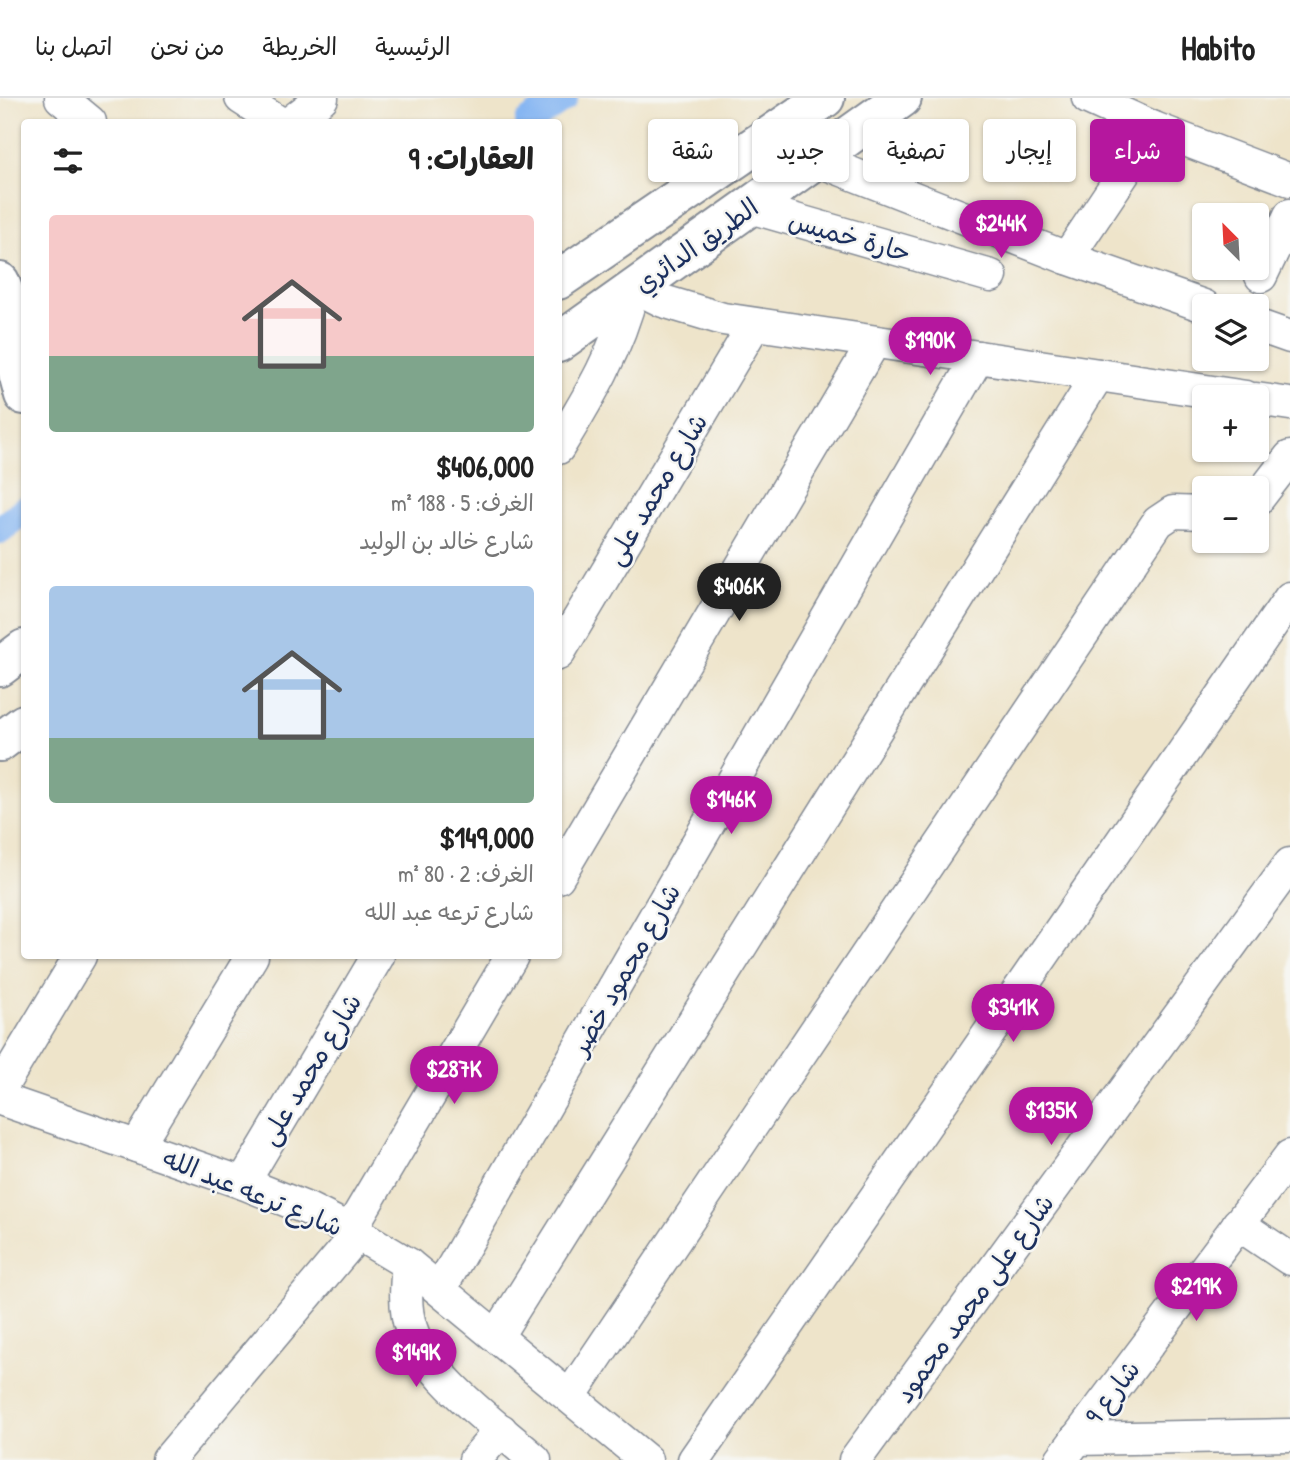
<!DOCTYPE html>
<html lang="ar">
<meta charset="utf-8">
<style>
:root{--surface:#fff;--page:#f6f6f6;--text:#222;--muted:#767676;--line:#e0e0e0;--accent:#b5179e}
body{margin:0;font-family:"Patrick Hand","Playpen Sans Arabic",sans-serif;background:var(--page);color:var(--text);direction:rtl;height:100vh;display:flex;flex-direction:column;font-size:26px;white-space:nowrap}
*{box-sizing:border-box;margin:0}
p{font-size:23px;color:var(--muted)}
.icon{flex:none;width:38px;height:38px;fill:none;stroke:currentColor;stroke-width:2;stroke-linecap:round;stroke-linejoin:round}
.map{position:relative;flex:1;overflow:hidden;direction:ltr}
.panel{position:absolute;left:21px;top:21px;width:541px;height:840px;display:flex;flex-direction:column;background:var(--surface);border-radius:7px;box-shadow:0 2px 5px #0004;direction:rtl}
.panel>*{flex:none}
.banner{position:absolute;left:583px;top:21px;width:602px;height:63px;direction:rtl;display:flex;gap:14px}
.needle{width:46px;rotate:336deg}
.buttons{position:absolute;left:1192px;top:105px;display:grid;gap:14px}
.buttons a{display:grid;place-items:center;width:77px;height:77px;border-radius:7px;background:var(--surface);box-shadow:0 2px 5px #0004;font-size:35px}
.price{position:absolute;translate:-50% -60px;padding:0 16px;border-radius:24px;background:var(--accent);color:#fff;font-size:23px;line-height:46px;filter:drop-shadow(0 2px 4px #0008)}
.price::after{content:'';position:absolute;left:50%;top:42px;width:21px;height:16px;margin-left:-10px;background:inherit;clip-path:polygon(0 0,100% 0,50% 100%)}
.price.current{background:#222;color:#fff}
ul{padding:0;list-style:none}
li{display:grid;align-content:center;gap:14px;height:371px;padding:0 28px}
li span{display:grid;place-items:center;height:217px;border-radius:7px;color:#555}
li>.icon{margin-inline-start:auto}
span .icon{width:126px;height:126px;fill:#fffc;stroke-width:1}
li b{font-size:30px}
h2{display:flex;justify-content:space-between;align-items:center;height:84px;padding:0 28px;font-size:30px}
.chip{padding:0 24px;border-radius:7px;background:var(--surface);box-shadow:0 2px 5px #0004;font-size:24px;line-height:63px}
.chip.current{background:var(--accent);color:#fff}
header{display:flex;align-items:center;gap:42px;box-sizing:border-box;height:98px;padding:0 35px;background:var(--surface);border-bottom:2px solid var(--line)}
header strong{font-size:33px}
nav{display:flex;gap:38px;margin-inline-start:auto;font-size:24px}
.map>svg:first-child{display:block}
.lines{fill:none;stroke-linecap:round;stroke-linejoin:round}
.canal{stroke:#86b6f2;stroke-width:28}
.minor-casing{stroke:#848a94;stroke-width:35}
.secondary-casing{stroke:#848a94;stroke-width:42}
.trunk-casing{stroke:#848a94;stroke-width:42}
.minor{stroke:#fff;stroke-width:32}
.secondary{stroke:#fff;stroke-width:38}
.trunk{stroke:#fff;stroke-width:38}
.labels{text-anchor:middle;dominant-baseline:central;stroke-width:5;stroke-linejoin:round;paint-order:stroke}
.street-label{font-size:26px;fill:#1b2f5e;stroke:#f6f6f2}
</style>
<header>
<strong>Habito</strong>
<nav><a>الرئيسية</a><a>الخريطة</a><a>من نحن</a><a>اتصل بنا</a></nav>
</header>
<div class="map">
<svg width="1290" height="1362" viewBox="0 0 1290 1362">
<rect width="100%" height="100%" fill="#f6f6f2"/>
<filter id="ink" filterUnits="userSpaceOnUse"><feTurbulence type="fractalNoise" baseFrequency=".0143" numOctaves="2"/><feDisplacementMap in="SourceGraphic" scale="14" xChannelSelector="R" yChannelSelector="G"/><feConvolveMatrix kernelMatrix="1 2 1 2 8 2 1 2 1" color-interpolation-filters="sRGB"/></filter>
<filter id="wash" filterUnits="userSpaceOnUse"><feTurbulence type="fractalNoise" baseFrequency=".00686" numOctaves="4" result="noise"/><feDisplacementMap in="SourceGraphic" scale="28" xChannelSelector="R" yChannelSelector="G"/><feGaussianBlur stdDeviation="1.57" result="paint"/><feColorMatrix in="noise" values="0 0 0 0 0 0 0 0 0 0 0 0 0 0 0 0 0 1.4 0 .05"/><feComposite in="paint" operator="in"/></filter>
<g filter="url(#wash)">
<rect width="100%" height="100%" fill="#eee4ca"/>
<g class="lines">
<g class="canal">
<path d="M529 24 564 0"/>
<path d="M0 432 24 412"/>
</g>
</g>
</g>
<g filter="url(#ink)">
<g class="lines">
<defs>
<g id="minor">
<path d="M61 0 90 24"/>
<path d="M241 0 278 24"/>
<path d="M1088 0 1154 30 1290 82"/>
<path d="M291 24 322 0"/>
<path d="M817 62 1067 160 1204 208"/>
<path d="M750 109 991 178"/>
<path d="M1067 160 1154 30"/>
<path d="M1261 178 1290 117"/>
<path d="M635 189 663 203 723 221 1246 299"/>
<path d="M1256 227 1290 239"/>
<path d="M1256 301 1290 306"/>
<path d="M558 350C591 296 617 253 633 191"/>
<path d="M1256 403 1290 359"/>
<path d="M558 556 754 227"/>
<path d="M558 779 874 244"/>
<path d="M0 991 80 858"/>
<path d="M0 1001 243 1085 308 1111 358 1136 408 1166 646 1362"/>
<path d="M137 1048 252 858"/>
<path d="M243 1085 378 858"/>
<path d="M1238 1126 1290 1161"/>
<path d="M350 1132 512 858"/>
<path d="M408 1166C406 1188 404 1210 411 1230 426 1278 497 1328 535 1362"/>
<path d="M440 1191 978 259"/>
<path d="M497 1238 1098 277"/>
<path d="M570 1298 1158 424 1173 414 1204 415"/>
<path d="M1076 1341 1290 1337"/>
<path d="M168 1362 358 1136"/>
<path d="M475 1362 501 1332"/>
<path d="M694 1362 1290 500"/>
<path d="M855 1362 1290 766"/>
<path d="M1061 1362 1290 1058"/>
</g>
<path id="secondary" d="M0 184 19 234 16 254 18 275 24 297"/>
<g id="trunk">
<path d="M558 182 825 0"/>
<path d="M558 245 902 0"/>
<path d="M0 569 24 551"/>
<path d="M0 644 24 626"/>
</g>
</defs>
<use href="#minor" class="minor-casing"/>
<use href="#secondary" class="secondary-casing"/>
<use href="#trunk" class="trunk-casing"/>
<use href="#minor" class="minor"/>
<use href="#secondary" class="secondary"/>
<use href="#trunk" class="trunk"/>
</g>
</g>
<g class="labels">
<g class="street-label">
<text transform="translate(850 138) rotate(16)">حارة خميس</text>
<text transform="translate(696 147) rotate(-35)">الطريق الدائري</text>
<text transform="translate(656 391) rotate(-59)">شارع محمد على</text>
<text transform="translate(625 871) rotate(-60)">شارع محمود خضر</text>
<text transform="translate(310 971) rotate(-59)">شارع محمد على</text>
<text transform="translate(253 1094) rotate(22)">شارع ترعه عبد الله</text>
<text transform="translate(974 1200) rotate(-54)">شارع على محمد محمود</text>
<text transform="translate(1112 1294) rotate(-53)">شارع 9</text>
</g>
</g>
</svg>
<div class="buttons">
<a><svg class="needle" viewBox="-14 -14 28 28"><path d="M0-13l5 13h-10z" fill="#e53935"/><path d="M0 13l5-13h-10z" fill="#767676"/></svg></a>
<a><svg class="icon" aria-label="layers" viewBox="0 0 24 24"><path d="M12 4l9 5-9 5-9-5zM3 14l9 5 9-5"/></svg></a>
<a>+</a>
<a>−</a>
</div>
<b class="price" style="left:1001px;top:162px">$244K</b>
<b class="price" style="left:930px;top:279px">$190K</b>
<b class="price current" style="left:739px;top:525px">$406K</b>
<b class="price" style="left:731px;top:738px">$146K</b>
<b class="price" style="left:1013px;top:946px">$341K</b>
<b class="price" style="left:454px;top:1008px">$287K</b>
<b class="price" style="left:1051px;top:1049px">$135K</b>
<b class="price" style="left:1196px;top:1225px">$219K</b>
<b class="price" style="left:416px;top:1291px">$149K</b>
<div class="banner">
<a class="chip current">شراء</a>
<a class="chip">إيجار</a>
<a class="chip">تصفية</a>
<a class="chip">جديد</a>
<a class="chip">شقة</a>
</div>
<section class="panel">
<h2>العقارات: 9<svg class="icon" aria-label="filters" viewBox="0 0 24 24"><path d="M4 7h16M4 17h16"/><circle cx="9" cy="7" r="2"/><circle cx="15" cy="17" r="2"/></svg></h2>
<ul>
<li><span style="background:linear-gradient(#f6c9c9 65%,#7fa58c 0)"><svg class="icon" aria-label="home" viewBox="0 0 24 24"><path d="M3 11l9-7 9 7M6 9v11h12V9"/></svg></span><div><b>$406,000</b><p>الغرف: 5 · 188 m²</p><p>شارع خالد بن الوليد</p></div></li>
<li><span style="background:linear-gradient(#a9c7e8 70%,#7fa58c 0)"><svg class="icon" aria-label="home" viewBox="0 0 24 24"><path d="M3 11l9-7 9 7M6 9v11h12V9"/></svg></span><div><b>$149,000</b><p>الغرف: 2 · 80 m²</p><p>شارع ترعه عبد الله</p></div></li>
</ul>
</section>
</div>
